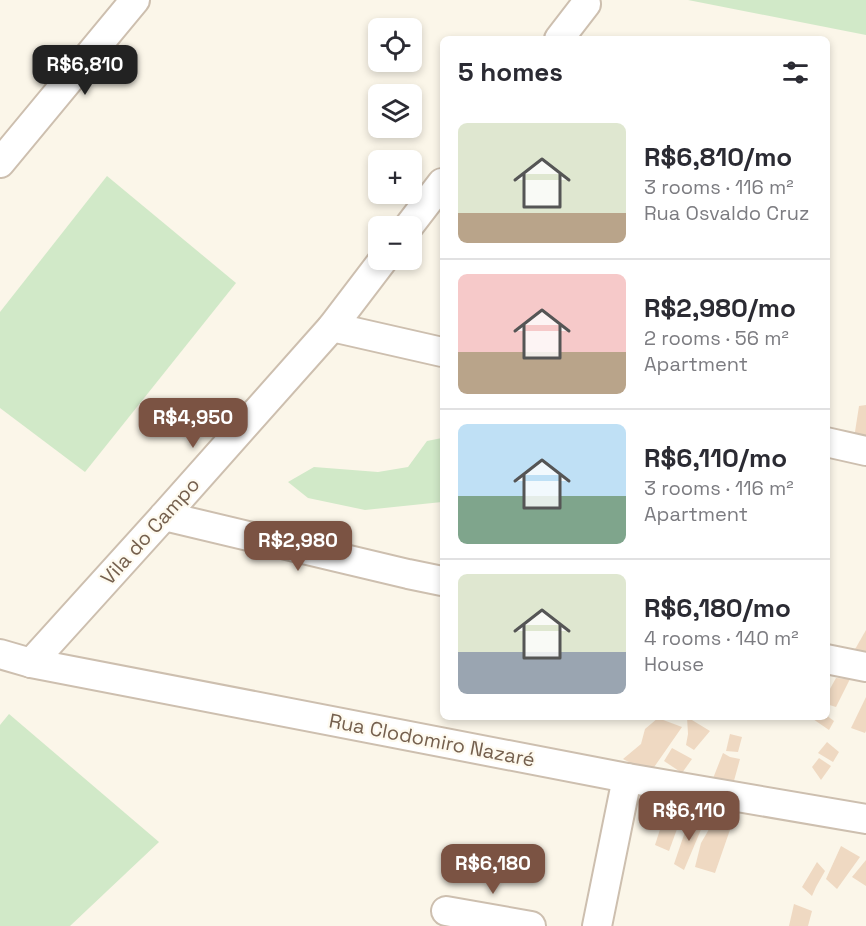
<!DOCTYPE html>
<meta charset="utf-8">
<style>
:root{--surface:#fff;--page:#f2f2f3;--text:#2b2b33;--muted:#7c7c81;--line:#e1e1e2;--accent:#7b5343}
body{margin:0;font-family:"Space Grotesk",sans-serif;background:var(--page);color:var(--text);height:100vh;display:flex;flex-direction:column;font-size:22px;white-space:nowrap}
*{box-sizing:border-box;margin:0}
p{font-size:20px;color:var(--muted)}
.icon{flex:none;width:33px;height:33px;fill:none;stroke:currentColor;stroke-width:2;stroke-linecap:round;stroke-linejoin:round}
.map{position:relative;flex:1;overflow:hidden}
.side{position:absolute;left:440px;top:36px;width:390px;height:684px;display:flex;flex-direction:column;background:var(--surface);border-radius:9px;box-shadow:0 3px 9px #0003}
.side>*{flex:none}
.tools{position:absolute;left:368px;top:18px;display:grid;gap:12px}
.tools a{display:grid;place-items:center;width:54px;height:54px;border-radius:9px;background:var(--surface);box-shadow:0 3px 9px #0003;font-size:30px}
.price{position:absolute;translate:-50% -51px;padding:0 14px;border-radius:12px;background:var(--accent);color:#fff;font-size:20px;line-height:39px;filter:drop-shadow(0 2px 3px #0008)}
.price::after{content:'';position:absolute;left:50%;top:36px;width:18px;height:14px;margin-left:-9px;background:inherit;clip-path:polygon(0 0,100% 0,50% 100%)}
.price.selected{background:#222;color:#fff}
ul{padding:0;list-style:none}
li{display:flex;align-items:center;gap:18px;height:150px;padding:0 18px}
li+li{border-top:2px solid var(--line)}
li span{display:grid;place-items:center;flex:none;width:168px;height:120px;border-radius:9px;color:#555}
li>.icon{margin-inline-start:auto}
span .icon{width:72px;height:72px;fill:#fffc;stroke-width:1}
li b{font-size:26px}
h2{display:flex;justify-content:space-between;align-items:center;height:72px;padding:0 18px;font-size:26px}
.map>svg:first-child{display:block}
.green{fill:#d1e9c8}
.building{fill:#efd9c2}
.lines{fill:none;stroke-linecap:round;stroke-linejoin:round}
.minor-casing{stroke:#cdbfaf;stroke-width:32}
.minor{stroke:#fff;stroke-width:28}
.labels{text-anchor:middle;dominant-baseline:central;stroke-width:4.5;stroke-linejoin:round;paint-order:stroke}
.street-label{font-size:20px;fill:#75604e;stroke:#fefaef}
</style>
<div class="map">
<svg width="866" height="926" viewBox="0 0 866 926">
<rect width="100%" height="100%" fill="#fbf6e9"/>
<g class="green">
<path d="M688 0H866V35Z"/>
<path d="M107 176 236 283 85 472 0 408V312Z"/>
<path d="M442 438V502L365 510 308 498 288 482 314 467 378 472 408 467 427 441Z"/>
<path d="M9 714 159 842 70 926H0V725Z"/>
</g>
<g class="building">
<path d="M866 405V440L854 438 859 406Z"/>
<path d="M866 630V651L863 657 854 651Z"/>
<path d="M836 678 850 679 836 707 826 704V696Z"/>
<path d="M866 697V731L865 733 851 728Z"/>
<path d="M826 715 834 721 829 730 813 719 814 717H826Z"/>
<path d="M687 717 710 731 694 750 686 745 688 734Z"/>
<path d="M658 718 682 727 650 773 623 759 641 744 645 729Z"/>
<path d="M730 734 742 737 738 752 726 751Z"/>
<path d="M827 742 839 752 833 762 818 753Z"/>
<path d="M672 748 692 759 682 773 664 761Z"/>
<path d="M723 753 730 757 740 759 732 788 712 781Z"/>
<path d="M819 758 831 766 821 780 812 767Z"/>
<path d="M666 811 681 818 669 851 655 845Z"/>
<path d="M690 817 705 820 684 870 674 864Z"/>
<path d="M713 817 732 824 715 873 695 867 701 843 708 831Z"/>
<path d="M841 846 860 857 837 889 826 879Z"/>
<path d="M866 860V886L852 877Z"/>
<path d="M817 862 825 871 816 887 812 896 802 887Z"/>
<path d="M794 904 812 911 808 926H789Z"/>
</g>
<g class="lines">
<defs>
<g id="minor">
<path d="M559 39 586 4"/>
<path d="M0 163 135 0"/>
<path d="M409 226 442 183"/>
<path d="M332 327 442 352"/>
<path d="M826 442 866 451"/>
<path d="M164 516 408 574 442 581"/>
<path d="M0 654 31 663 627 778 866 819"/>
<path d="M826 659 866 667"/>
<path d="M31 663 164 516 332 327 383 260"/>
<path d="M446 911 531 926"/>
<path d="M597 926 627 778"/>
</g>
</defs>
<use href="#minor" class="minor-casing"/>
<use href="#minor" class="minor"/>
</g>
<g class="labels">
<g class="street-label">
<text transform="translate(150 531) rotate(-48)">Vila do Campo</text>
<text transform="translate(432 740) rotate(11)">Rua Clodomiro Nazaré</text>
</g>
</g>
</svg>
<div class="tools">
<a><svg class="icon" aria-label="locate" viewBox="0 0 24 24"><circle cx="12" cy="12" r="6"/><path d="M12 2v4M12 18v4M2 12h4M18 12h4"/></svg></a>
<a><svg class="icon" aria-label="layers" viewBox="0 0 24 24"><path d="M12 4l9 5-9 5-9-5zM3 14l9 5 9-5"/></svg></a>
<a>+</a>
<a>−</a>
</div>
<b class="price selected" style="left:85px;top:96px">R$6,810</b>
<b class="price" style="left:193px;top:449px">R$4,950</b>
<b class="price" style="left:298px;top:572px">R$2,980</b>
<b class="price" style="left:689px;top:842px">R$6,110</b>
<b class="price" style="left:493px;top:895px">R$6,180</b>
<section class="side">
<h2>5 homes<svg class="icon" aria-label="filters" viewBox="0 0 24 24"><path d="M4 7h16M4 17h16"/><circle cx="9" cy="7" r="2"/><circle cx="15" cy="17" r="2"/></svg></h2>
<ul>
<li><span style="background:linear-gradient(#dfe7d0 75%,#b9a48a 0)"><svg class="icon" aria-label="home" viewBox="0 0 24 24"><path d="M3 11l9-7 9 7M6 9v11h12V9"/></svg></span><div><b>R$6,810/mo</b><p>3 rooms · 116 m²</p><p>Rua Osvaldo Cruz</p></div></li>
<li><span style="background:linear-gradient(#f6c9c9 65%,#b9a48a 0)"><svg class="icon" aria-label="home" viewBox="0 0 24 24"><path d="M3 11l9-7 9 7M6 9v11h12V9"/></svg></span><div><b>R$2,980/mo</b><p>2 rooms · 56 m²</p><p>Apartment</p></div></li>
<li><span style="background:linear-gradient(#bfe0f5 60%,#7fa58c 0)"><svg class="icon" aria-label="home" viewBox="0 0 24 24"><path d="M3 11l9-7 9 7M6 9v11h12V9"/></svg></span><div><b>R$6,110/mo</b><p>3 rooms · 116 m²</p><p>Apartment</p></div></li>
<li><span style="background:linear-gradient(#dfe7d0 65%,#9aa5b1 0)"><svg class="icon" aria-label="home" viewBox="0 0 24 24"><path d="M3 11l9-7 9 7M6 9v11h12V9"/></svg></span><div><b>R$6,180/mo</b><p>4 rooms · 140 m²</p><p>House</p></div></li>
</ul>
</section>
</div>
